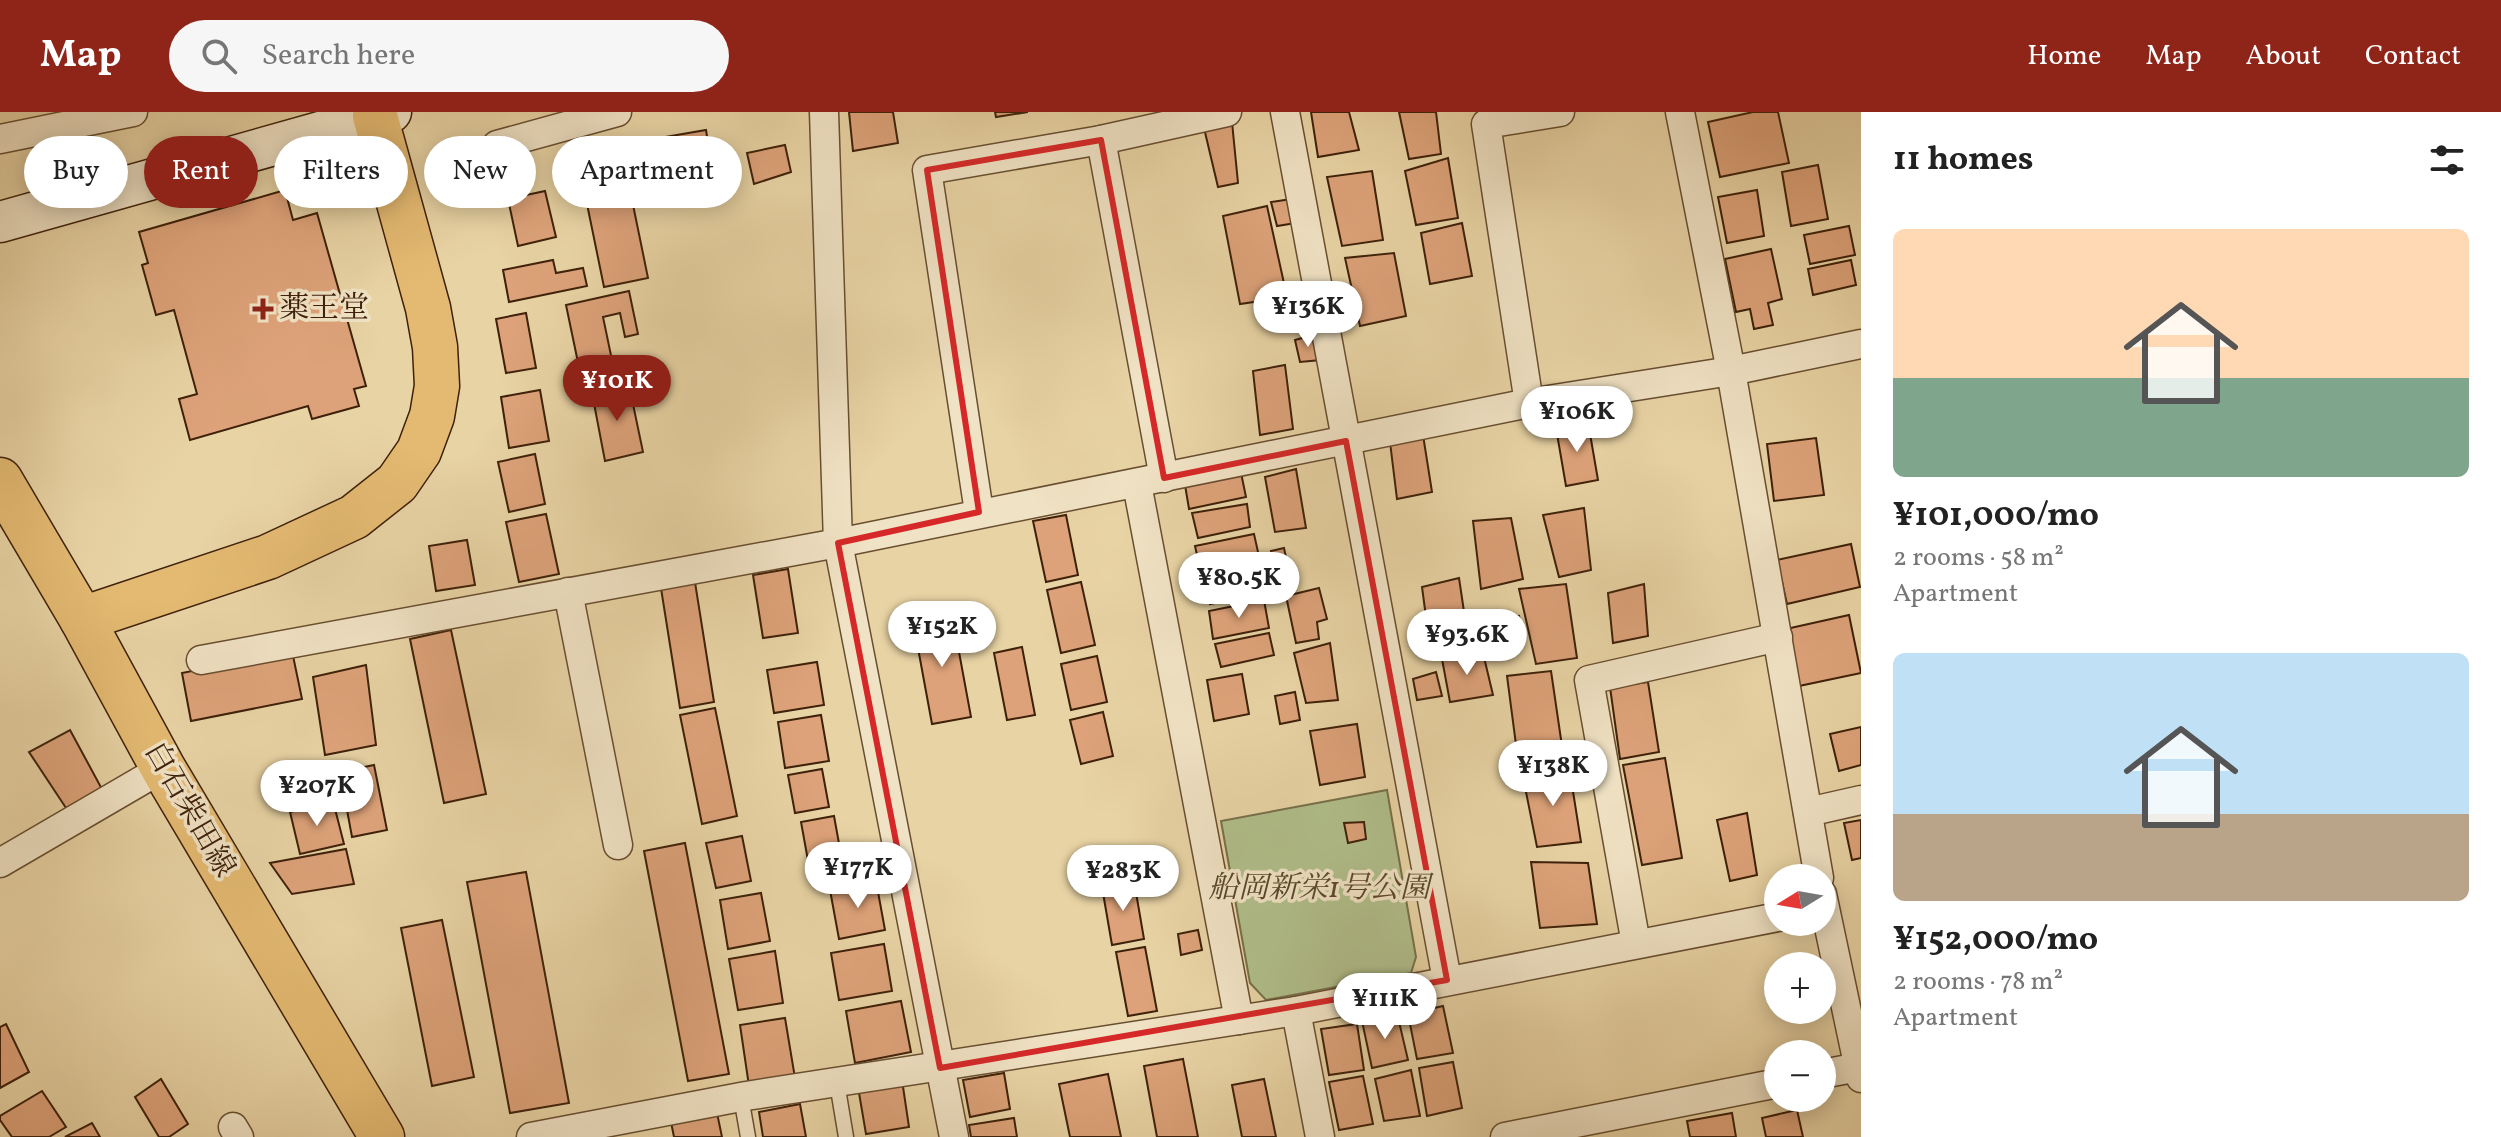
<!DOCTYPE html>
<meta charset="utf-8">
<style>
:root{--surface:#fff;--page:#f6f6f6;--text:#222;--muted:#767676;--accent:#8f2418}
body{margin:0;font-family:Vollkorn,"Noto Serif JP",serif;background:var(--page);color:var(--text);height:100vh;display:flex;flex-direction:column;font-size:30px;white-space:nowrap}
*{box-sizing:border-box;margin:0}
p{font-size:26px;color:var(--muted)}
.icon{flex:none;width:44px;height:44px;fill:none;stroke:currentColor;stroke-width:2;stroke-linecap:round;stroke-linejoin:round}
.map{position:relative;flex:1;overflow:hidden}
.panel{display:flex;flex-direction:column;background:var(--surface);width:640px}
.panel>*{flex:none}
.guide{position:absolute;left:24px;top:24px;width:760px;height:72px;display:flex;gap:16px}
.needle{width:52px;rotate:259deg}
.fabs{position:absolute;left:1764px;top:752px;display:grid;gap:16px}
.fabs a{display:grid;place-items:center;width:72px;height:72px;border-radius:50%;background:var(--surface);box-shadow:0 4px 20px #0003;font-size:40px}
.price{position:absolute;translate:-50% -68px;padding:0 18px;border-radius:28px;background:#fff;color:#222;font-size:26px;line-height:52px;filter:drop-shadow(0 2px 4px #0008)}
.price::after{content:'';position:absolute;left:50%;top:48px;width:24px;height:18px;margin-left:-12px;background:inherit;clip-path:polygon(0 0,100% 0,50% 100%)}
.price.current{background:var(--accent);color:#fff}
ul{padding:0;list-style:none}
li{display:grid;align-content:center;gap:16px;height:424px;padding:0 32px}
li span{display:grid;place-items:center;height:248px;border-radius:12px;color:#555}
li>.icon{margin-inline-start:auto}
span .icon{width:144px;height:144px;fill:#fffc;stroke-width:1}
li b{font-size:34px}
h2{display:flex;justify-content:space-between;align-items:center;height:96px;padding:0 32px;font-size:34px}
.chip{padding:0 28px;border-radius:36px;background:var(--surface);box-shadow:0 4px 20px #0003;font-size:28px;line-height:72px}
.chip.current{background:var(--accent);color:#fff}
header{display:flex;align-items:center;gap:48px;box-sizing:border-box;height:112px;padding:0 40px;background:var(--accent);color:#fff}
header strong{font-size:38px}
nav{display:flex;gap:44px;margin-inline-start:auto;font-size:28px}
.search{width:560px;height:72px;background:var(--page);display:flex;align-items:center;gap:20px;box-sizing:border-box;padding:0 28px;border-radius:44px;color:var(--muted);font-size:30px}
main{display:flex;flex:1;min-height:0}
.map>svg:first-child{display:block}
.park{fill:#b0be8a;stroke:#77704a;stroke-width:2}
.building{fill:#dda279;stroke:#3e210a;stroke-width:2}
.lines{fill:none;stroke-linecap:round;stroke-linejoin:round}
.service-casing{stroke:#684e30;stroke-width:17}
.minor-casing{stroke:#684e30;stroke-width:31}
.secondary-casing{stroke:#3e210a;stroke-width:43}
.primary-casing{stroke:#3e210a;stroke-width:47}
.service{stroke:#f0e2c4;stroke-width:14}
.minor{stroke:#f0e2c4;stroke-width:28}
.secondary{stroke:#f0e2c4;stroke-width:40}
.primary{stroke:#e4ba72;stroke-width:44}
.marked{fill:none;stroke:#d62828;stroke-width:6;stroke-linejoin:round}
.poi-dot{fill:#8f2418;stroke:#f0e2c4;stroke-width:3}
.labels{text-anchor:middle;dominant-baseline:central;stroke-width:7;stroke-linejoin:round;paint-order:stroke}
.poi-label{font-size:30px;fill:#3e210a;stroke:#f0e2c4;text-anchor:start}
.street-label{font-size:30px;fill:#3e210a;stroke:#f0e2c4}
.park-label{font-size:30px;font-style:italic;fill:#5a482a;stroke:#f0e2c4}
</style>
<header>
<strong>Map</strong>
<div class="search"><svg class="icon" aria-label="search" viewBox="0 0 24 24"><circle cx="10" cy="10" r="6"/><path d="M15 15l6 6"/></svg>Search here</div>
<nav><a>Home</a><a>Map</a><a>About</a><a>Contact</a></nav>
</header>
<main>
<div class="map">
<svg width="1861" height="1025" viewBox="0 0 1861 1025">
<rect width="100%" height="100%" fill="#e8d3a4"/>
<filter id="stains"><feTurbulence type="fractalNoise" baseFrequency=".0025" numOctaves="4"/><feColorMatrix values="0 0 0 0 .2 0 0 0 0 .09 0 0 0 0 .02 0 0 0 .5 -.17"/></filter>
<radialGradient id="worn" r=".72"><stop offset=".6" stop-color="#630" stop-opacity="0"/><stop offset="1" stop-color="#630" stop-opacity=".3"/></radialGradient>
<path class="park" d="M1387 678 1416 845 1411 861 1266 888 1250 871 1221 709Z"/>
<g class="building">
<path d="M849 0H893L898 31 853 39Z"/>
<path d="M995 0H1028L996 5Z"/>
<path d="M1311 0H1349L1359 38 1318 45Z"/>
<path d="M1399 0H1436L1441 42 1409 47Z"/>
<path d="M1753 0H1778L1789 51 1720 65 1708 10Z"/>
<path d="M1232 10 1238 71 1218 75 1204 16Z"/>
<path d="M706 18 715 74 675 81 665 25Z"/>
<path d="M785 33 791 60 754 72 747 41Z"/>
<path d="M1448 46 1458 106 1416 113 1405 59Z"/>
<path d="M1818 53 1828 107 1791 114 1782 60Z"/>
<path d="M1372 59 1383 128 1342 134 1327 65Z"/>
<path d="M285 78 293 108 317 101 366 274 354 277 359 294 312 307 308 294 190 328 179 287 197 282 174 198 156 203 142 153 148 151 139 120Z"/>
<path d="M1757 78 1764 124 1727 131 1718 85Z"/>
<path d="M545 79 556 125 518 134 508 87Z"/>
<path d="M631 83 648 166 604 175 587 92Z"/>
<path d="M1292 87 1296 111 1277 114 1271 90Z"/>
<path d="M1267 94 1287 185 1240 192 1223 104Z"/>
<path d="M1462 111 1472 164 1430 172 1421 121Z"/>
<path d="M1849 114 1855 143 1810 152 1804 123Z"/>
<path d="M1771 137 1782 187 1768 191 1773 213 1754 217 1750 197 1736 200 1725 147Z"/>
<path d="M1394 141 1406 204 1360 214 1345 146Z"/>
<path d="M553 148 556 161 583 156 587 174 509 190 503 158Z"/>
<path d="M1851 148 1856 173 1813 183 1808 157Z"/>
<path d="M629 179 638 222 625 225 620 201 603 205 613 253 580 260 566 193Z"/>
<path d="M526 201 536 256 506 261 496 207Z"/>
<path d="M1317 222 1321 248 1300 250 1295 228Z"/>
<path d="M1285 253 1293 317 1260 323 1253 259Z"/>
<path d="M629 273 643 340 605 349 592 281Z"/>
<path d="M540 278 549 329 509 336 501 285Z"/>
<path d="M1588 310 1598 368 1566 374 1556 316Z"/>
<path d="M1423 323 1432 380 1397 387 1390 330Z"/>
<path d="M1816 326 1824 383 1774 389 1767 332Z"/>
<path d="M535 342 545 392 509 400 498 350Z"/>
<path d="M1240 356 1246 385 1189 397 1184 367Z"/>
<path d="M1296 357 1306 416 1275 420 1265 365Z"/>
<path d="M1247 392 1250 415 1198 426 1192 401Z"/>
<path d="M1584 396 1591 458 1559 465 1543 403Z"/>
<path d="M546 402 559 462 519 470 506 410Z"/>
<path d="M1066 403 1078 463 1046 470 1033 409Z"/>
<path d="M1511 406 1523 467 1481 477 1473 409Z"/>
<path d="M1254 422 1260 449 1201 461 1195 434Z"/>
<path d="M467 428 475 473 436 479 429 434Z"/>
<path d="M1851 432 1860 475 1787 492 1777 448Z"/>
<path d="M1284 436 1289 460 1277 463 1271 439Z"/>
<path d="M1257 455 1263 481 1210 492 1204 467Z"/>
<path d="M788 457 798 521 763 526 753 463Z"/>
<path d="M694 464 714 590 680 596 660 470Z"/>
<path d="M1459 466 1466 513 1428 520 1422 475Z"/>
<path d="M1081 470 1095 533 1061 541 1047 478Z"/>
<path d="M1566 472 1577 546 1536 552 1519 477Z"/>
<path d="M1644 472 1648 524 1613 531 1608 481Z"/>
<path d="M1319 476 1327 507 1317 510 1319 527 1296 531 1286 484Z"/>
<path d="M1264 488 1269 516 1213 527 1209 499Z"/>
<path d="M952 502 971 605 932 612 913 509Z"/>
<path d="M1849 503 1861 561 1799 574 1786 517Z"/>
<path d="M1519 504 1524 530 1500 533 1495 508Z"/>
<path d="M451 518 486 682 444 691 410 527Z"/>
<path d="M1269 521 1274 543 1221 555 1215 532Z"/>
<path d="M1330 531 1338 588 1306 591 1294 541Z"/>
<path d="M1022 535 1035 603 1007 608 994 541Z"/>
<path d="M292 539 302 587 191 609 182 561Z"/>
<path d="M1483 541 1493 583 1450 590 1442 547Z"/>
<path d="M1097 544 1107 590 1071 598 1061 552Z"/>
<path d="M817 550 824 593 774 601 767 558Z"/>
<path d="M366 553 376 633 325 643 313 565Z"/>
<path d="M1551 559 1563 641 1518 648 1507 564Z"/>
<path d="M1436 560 1442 584 1417 588 1413 567Z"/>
<path d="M1242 562 1249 602 1214 609 1207 568Z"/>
<path d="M1648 570 1659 640 1620 647 1610 575Z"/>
<path d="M1295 580 1300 608 1280 612 1275 584Z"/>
<path d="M715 596 737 704 702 712 680 603Z"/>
<path d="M1103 600 1113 644 1081 652 1070 608Z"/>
<path d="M821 603 829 649 785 656 778 610Z"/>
<path d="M1357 612 1365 665 1320 673 1310 619Z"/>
<path d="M1861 615V653L1839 659 1830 622Z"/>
<path d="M70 618 103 679 68 699 29 640Z"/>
<path d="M1665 646 1682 746 1642 753 1623 653Z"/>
<path d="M374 653 387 718 352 725 340 660Z"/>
<path d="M1569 654 1581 730 1537 735 1523 665Z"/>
<path d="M822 657 829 695 795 701 788 663Z"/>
<path d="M333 689 344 732 300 742 290 700Z"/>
<path d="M1747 701 1757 763 1730 769 1717 708Z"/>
<path d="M834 704 844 759 811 765 801 710Z"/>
<path d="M1861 708V746L1852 748 1844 711Z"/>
<path d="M1364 710 1366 727 1348 731 1344 711Z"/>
<path d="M742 724 751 769 716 776 706 731Z"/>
<path d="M685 731 729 962 688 969 644 739Z"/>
<path d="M346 737 354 772 292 782 270 751Z"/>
<path d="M1531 750 1588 751 1597 812 1540 816Z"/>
<path d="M526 760 569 991 510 1001 467 770Z"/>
<path d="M876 769 885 818 839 827 830 778Z"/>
<path d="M1134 769 1144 827 1112 833 1102 775Z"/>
<path d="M761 781 770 829 728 837 720 788Z"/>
<path d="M442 808 474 965 432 974 401 816Z"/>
<path d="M1198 818 1202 838 1181 843 1178 822Z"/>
<path d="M884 832 892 879 839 888 831 841Z"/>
<path d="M1145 835 1157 899 1128 904 1116 840Z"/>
<path d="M775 839 783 891 738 898 729 847Z"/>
<path d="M901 889 911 940 855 951 846 899Z"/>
<path d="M1443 894 1453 941 1417 947 1408 902Z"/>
<path d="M1397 901 1408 948 1372 956 1362 909Z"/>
<path d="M785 906 795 966 749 974 740 913Z"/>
<path d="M6 912 29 960 0 976V915Z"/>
<path d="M1357 912 1364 958 1329 963 1321 917Z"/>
<path d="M1183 947 1198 1025H1157L1144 954Z"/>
<path d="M1453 950 1462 996 1427 1004 1419 956Z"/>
<path d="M1411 958 1420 1004 1384 1009 1375 967Z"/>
<path d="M1004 961 1010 997 970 1005 963 968Z"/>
<path d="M1108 962 1121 1025H1070L1059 972Z"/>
<path d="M1363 964 1373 1012 1339 1018 1329 970Z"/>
<path d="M161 967 188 1012 169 1025H159L135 985Z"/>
<path d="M1264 967 1276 1025H1242L1232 973Z"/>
<path d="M902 968 909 1015 866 1022 858 975Z"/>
<path d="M42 979 66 1015 49 1025H12L0 1008V1004Z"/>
<path d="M800 992 806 1025H763L759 1000Z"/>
<path d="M1797 998 1803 1025H1766L1762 1006Z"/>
<path d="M717 1001 722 1025H674L671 1010Z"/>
<path d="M1732 1001 1736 1025H1690L1687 1009Z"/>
<path d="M1014 1006 1017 1025H971L969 1013Z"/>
<path d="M92 1011 100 1025H65Z"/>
</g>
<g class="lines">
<defs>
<g id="service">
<path d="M837 971 846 1025"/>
<path d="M741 985 748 1025"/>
</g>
<g id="minor">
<path d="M824 0 838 431 954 1025"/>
<path d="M1285 0 1447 868"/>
<path d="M1680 0 1731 259 1819 766"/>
<path d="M0 27 133 0"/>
<path d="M1101 28 1164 366"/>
<path d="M497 33 617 0"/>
<path d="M1529 291 1486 12 1560 0"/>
<path d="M1137 372 1239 908"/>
<path d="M979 400 927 58 1101 28 1227 0"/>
<path d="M568 480 618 733"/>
<path d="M201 548 838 431 1529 291 1731 259 1861 232"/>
<path d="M1808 700 1861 688"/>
<path d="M0 751 163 656"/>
<path d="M1822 782 1861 966"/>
<path d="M1636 832 1589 568 1778 525"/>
<path d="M1296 899 1320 1025"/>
<path d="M1822 962 1859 955"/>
<path d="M233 1015 239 1025"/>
<path d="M531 1025 746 984 1296 899 1778 805"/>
<path d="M1505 1025 1778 971"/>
</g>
<path id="secondary" d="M0 110 391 0"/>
<g id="primary">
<path d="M0 368 82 507 163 656 382 1025"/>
<path d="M82 507 268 445 354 405 397 371 419 339 432 304 437 274 435 235 428 196 375 4"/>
</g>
</defs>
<use href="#service" class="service-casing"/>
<use href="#minor" class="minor-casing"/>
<use href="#secondary" class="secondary-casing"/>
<use href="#primary" class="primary-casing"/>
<use href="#service" class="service"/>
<use href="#minor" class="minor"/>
<use href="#secondary" class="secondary"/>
<use href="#primary" class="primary"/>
</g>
<path class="marked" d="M1101 28 1164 366 1346 329 1447 868 940 956 838 431 979 400 927 58Z"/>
<path class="poi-dot" d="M259 185h8v8h8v8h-8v8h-8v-8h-8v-8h8z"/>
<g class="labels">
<g class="poi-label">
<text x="279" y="197">薬王堂</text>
</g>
<g class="street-label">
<text transform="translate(189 698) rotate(60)">白石柴田線</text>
</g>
<g class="park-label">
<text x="1319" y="777">船岡新栄1号公園</text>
</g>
</g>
<rect width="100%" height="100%" filter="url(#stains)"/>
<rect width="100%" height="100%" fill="url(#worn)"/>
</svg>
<div class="fabs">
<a><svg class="needle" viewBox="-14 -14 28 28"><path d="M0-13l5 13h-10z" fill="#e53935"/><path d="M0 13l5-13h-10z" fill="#767676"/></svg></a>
<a>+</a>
<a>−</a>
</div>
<b class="price" style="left:1308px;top:237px">¥136K</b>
<b class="price current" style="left:617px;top:311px">¥101K</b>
<b class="price" style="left:1577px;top:342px">¥106K</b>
<b class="price" style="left:1239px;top:508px">¥80.5K</b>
<b class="price" style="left:942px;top:557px">¥152K</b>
<b class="price" style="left:1467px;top:565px">¥93.6K</b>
<b class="price" style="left:1553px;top:696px">¥138K</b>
<b class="price" style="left:317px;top:716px">¥207K</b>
<b class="price" style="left:858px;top:798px">¥177K</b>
<b class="price" style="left:1123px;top:801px">¥283K</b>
<b class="price" style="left:1385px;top:929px">¥111K</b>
<div class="guide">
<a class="chip">Buy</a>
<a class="chip current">Rent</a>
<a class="chip">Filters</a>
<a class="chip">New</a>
<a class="chip">Apartment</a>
</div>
</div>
<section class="panel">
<h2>11 homes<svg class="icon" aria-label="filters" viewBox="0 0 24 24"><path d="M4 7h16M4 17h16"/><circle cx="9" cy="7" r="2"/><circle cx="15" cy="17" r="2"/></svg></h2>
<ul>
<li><span style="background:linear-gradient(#ffd9b3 60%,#7fa58c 0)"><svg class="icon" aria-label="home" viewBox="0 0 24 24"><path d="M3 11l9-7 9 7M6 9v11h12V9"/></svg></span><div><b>¥101,000/mo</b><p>2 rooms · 58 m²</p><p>Apartment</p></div></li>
<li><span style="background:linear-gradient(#bfe0f5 65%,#b9a48a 0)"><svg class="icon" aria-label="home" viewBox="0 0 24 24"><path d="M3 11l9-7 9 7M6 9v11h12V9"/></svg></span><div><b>¥152,000/mo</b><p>2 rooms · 78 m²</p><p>Apartment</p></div></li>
</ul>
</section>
</main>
